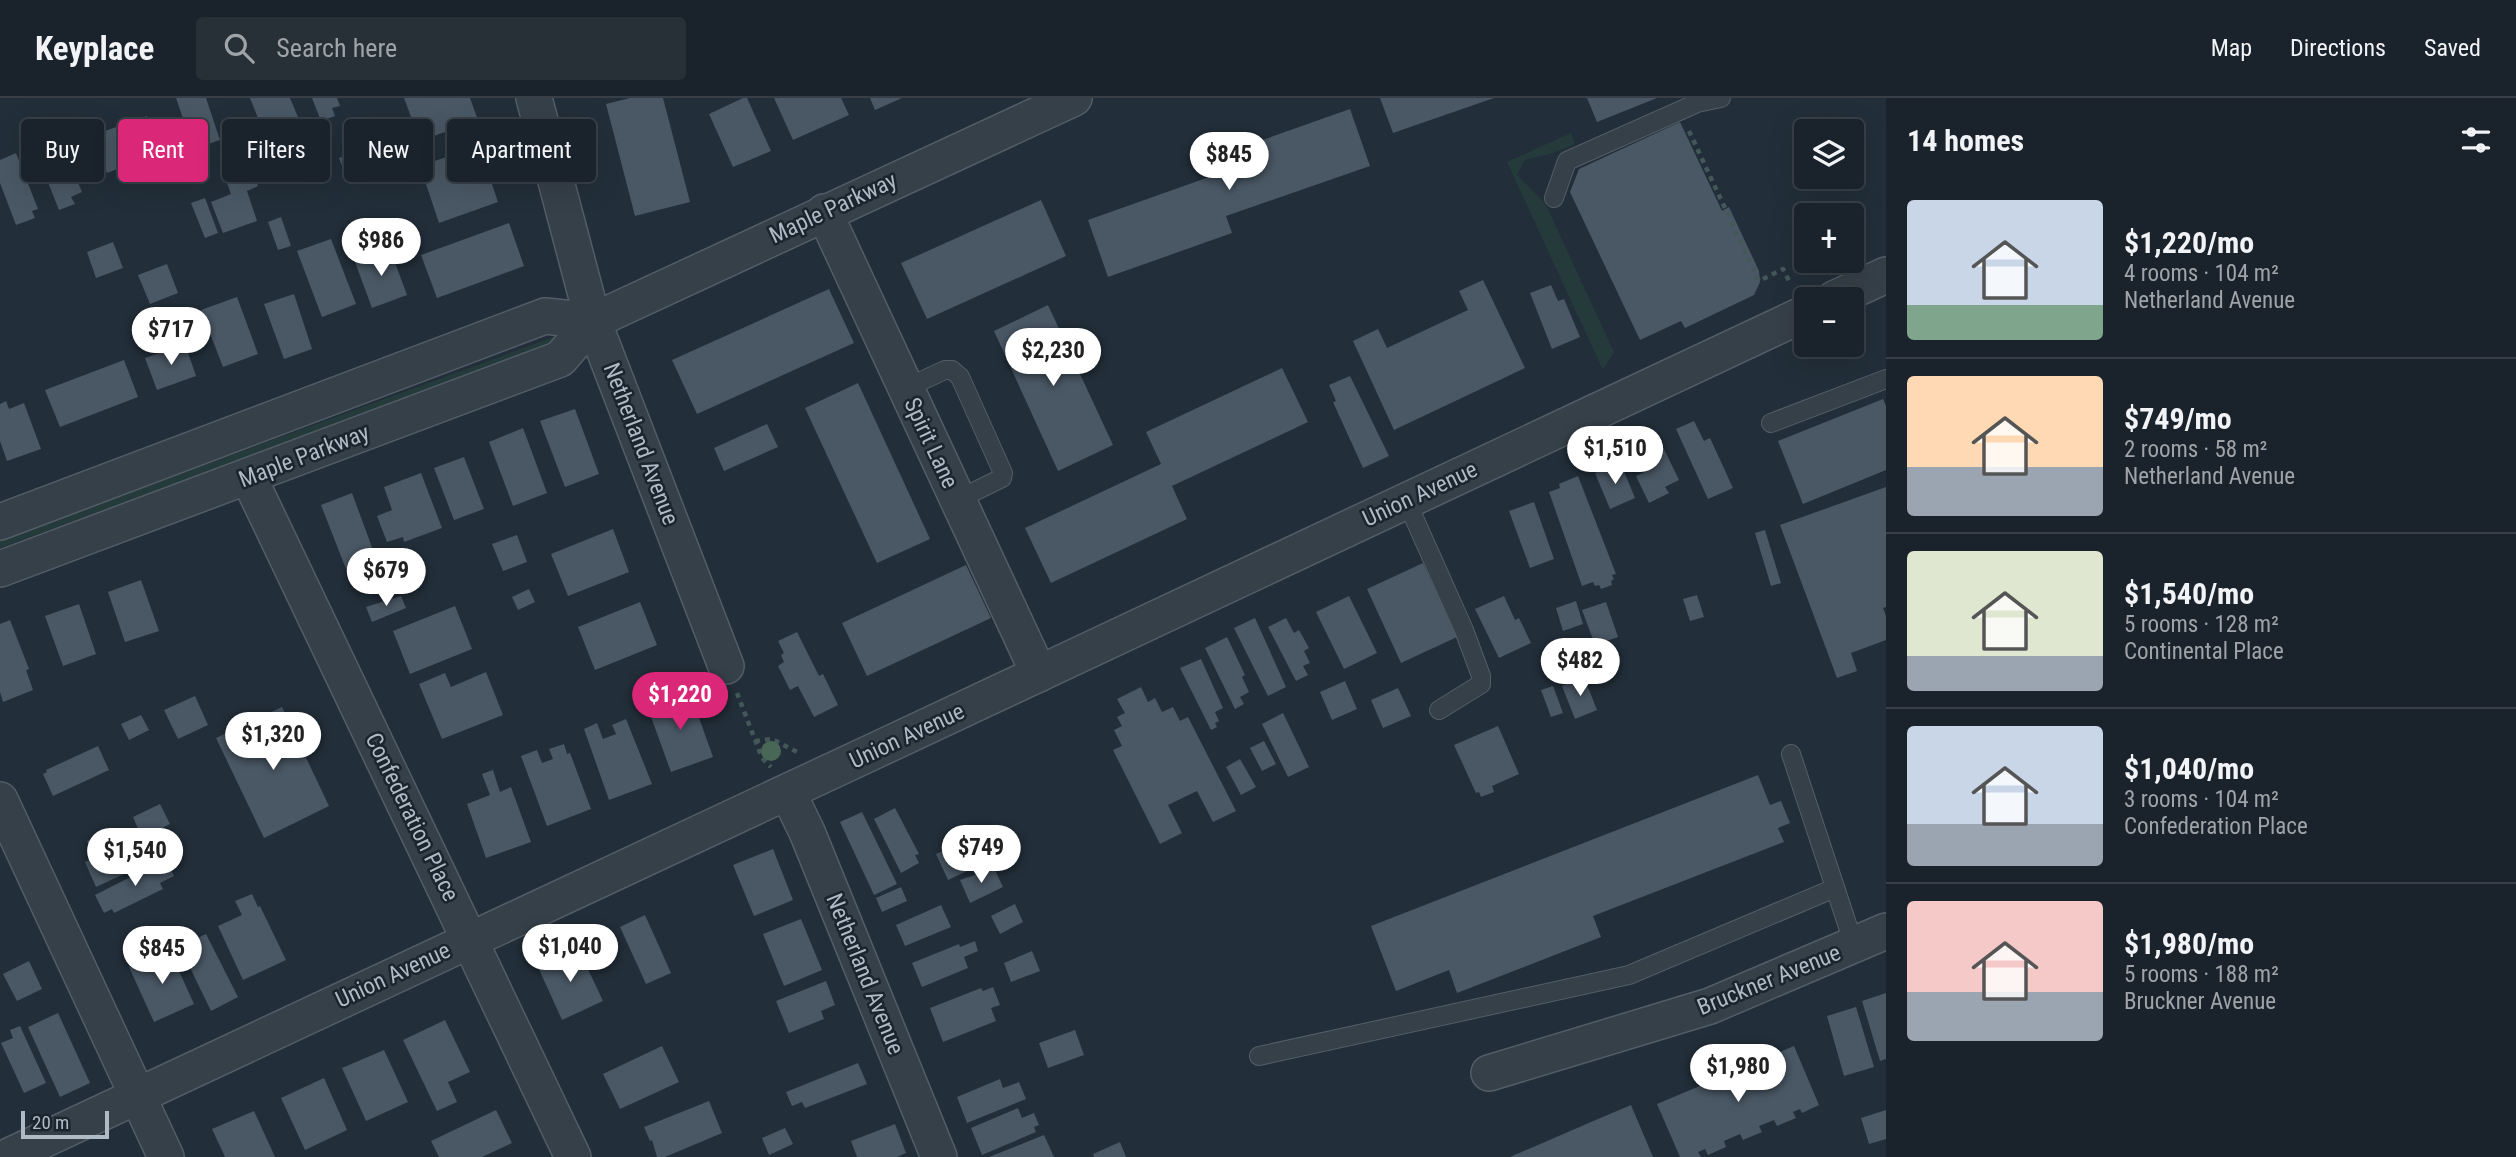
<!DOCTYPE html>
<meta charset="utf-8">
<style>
:root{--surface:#1a222b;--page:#272f37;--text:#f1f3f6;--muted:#9fa4a9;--line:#383f47;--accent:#db2777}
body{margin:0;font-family:"Roboto Condensed",sans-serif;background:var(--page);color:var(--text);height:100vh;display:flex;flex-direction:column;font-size:26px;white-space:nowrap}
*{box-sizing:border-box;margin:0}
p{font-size:23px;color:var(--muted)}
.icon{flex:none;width:38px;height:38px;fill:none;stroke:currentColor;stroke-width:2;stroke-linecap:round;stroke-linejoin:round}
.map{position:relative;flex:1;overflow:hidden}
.side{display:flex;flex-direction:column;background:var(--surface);width:630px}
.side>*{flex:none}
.top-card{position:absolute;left:21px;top:21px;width:665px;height:63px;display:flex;gap:14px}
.fabs{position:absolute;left:1794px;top:21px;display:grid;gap:14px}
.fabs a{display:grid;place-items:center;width:70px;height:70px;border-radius:7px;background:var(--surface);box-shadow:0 7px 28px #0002,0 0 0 2px var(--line);font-size:35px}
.scale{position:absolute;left:21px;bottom:18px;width:88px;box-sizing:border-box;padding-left:7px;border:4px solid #b0bac5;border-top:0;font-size:19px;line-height:24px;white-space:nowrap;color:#b0bac5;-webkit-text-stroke:5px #1b252e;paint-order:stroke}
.price{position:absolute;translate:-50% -60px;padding:0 16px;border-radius:24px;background:#fff;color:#222;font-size:23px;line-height:46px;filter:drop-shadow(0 2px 4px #0008)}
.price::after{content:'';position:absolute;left:50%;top:42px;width:21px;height:16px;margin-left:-10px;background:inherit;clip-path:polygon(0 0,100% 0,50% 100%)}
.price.selected{background:var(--accent);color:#fff}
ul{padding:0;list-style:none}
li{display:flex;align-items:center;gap:21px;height:175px;padding:0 21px}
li+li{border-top:2px solid var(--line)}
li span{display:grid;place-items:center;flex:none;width:196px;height:140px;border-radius:7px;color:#555}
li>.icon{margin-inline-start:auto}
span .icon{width:84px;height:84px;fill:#fffc;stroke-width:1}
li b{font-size:30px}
h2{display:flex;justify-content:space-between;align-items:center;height:84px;padding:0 21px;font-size:30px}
.chip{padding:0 24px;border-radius:7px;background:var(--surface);box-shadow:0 7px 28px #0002,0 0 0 2px var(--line);font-size:24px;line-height:63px}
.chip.selected{background:var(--accent);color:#fff}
header{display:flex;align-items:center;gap:42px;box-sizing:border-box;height:98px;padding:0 35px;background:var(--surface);border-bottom:2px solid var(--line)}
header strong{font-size:33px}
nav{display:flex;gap:38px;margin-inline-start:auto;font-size:24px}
.search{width:490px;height:63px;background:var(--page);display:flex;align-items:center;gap:18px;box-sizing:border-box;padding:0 24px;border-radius:7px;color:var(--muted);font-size:26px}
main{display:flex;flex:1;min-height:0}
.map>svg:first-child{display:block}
.green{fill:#253b3b}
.building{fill:#4a5865}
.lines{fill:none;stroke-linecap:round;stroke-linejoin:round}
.service-casing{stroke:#535d67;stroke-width:20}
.minor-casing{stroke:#535d67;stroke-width:38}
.path{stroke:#445859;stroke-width:4.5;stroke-dasharray:5 5;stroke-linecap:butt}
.service{stroke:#364049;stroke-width:18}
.minor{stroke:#364049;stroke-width:35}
.tree{fill:#486757}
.labels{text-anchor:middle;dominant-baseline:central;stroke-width:5;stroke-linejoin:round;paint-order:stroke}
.street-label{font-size:23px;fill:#b0bac5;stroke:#1b252e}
</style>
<header>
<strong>Keyplace</strong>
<div class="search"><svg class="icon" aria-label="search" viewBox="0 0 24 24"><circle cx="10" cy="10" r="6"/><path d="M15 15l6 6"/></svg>Search here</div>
<nav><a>Map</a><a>Directions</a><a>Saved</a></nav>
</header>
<main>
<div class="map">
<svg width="1886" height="1059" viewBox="0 0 1886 1059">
<rect width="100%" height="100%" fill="#222e39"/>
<g class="green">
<path d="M1571 35 1575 46 1550 56 1525 62 1517 77 1545 105 1614 254 1603 272 1507 64Z"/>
<path d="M556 238H560L559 244 0 450V442Z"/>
</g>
<g class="building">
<path d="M176 0H206L220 42 202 48 200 44 192 47Z"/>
<path d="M250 0H290L305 36 270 50Z"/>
<path d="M312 0H337L340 8 332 10 335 18 321 23Z"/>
<path d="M404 0H470L478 22 420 43Z"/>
<path d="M630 0H663L690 104 635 118 606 6Z"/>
<path d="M743 0H747L771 53 733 69 709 16Z"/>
<path d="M774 0H841L849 17 793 42Z"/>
<path d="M870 0H902L875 12Z"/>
<path d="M1380 0H1494L1393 35Z"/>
<path d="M1587 0H1657L1597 24Z"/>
<path d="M1350 11 1370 68 1226 118 1232 135 1108 179 1088 122 1212 78 1206 62Z"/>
<path d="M147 18 161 55 148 60 154 77 136 83 130 66 107 75 94 37Z"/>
<path d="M1680 24 1722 113 1729 109 1759 173 1760 184 1754 197 1685 230 1681 223 1640 242 1570 94 1579 71Z"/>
<path d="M59 39 82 94 71 99 75 106 59 112 34 49Z"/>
<path d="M479 48 498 104 439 125 420 68Z"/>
<path d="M364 51 373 78 349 86 339 60Z"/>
<path d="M16 55 38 111 32 113 35 120 16 127 0 85V62Z"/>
<path d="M249 65 258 88 247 93 257 123 223 135 211 104 231 96 223 74Z"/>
<path d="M205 100 218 135 205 140 191 105Z"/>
<path d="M1041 102 1066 158 927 221 901 165Z"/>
<path d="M281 119 291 148 278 152 268 124Z"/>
<path d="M509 125 524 168 437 200 421 157Z"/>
<path d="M331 141 356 206 322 219 297 153Z"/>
<path d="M113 144 123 170 96 180 87 154Z"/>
<path d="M390 151 407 197 372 210 355 164Z"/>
<path d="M167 166 178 195 150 206 138 177Z"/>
<path d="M1483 182 1525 270 1394 332 1353 243 1378 231 1387 250 1406 241 1468 212 1459 193Z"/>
<path d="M1551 187 1558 203 1564 201 1580 239 1552 251 1530 195Z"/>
<path d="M829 191 854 245 697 316 672 262Z"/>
<path d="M294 196 312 251 284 261 264 206Z"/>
<path d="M237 199 258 256 223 269 201 212Z"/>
<path d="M1048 207 1113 347 1058 373 994 233Z"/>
<path d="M185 246 196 278 157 292 145 260Z"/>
<path d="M124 262 138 299 60 329 45 292Z"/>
<path d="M1282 270 1308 324 1172 388 1187 421 1051 485 1025 430 1161 366 1146 334Z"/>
<path d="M1350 278 1389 358 1363 370 1333 304 1336 303 1329 287Z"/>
<path d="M858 285 930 441 877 465 805 310Z"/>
<path d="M1883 301 1886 308V372L1803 406 1778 343Z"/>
<path d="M6 303 9 311 24 305 41 351 7 363 0 343V306Z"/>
<path d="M575 311 599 376 565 389 540 323Z"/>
<path d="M1694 323 1704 343 1710 340 1733 390 1708 401 1676 331Z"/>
<path d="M767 326 778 349 724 373 714 350Z"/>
<path d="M523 330 547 395 513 408 489 344Z"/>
<path d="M1661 345 1679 382 1665 389 1669 395 1649 405 1636 378 1645 374 1636 356Z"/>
<path d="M464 359 484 411 454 422 434 370Z"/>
<path d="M1620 364 1635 400 1610 411 1595 375Z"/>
<path d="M421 375 442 430 404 444 403 439 387 444 377 418 392 412 384 389Z"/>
<path d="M1578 378 1616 476 1612 477 1614 481 1611 483 1612 487 1601 491 1599 487 1595 488 1593 484 1582 488 1549 394 1560 390 1559 386Z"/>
<path d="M1886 389V509L1883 510 1886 518V542L1851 555 1857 573 1837 580 1780 427Z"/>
<path d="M352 395 376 460 346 471 321 407Z"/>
<path d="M1534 404 1554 461 1530 470 1509 413Z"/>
<path d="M613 431 629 474 568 498 551 456Z"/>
<path d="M1765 432 1781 485 1771 488 1755 435Z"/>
<path d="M517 437 527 464 503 473 492 446Z"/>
<path d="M1423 465 1457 539 1401 565 1367 491Z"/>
<path d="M966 467 991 520 867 578 842 525Z"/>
<path d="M141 482 159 533 125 544 108 494Z"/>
<path d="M529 491 535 504 518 512 512 499Z"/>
<path d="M1697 497 1704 519 1690 523 1683 501Z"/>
<path d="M401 498 406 510 372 524 366 509Z"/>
<path d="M1349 498 1377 555 1344 571 1316 514Z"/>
<path d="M1504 498 1515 522 1519 520 1531 545 1499 560 1475 511Z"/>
<path d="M1576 503 1583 526 1563 533 1556 510Z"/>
<path d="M640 504 657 547 595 572 578 529Z"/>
<path d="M1606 504 1618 539 1595 547 1582 512Z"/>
<path d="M79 506 96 556 63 568 45 518Z"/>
<path d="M455 508 472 551 410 576 393 533Z"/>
<path d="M1255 520 1286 589 1268 598 1234 530Z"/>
<path d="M1286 520 1294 535 1299 532 1309 550 1304 553 1310 565 1303 568 1308 577 1296 583 1268 529Z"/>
<path d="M10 522 29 571 26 572 33 592 3 604 0 594V526Z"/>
<path d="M797 534 819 578 823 576 838 607 814 619 798 588 790 592 778 568 784 564 781 557 784 555 778 543Z"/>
<path d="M1227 539 1245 577 1242 579 1249 594 1240 599 1244 606 1235 611 1205 550Z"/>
<path d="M1201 561 1223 610 1215 614 1219 623 1215 625 1217 629 1211 632 1180 570Z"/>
<path d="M486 574 503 617 442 641 419 586 445 575 451 589Z"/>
<path d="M1584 579 1597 612 1575 621 1562 588Z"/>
<path d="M1345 583 1357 611 1332 622 1320 594Z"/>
<path d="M1553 588 1563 615 1551 619 1541 592Z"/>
<path d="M1141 589 1148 604 1155 600 1162 614 1173 609 1180 623 1188 619 1236 713 1213 724 1197 693 1168 707 1182 735 1160 746 1113 652 1122 648 1114 632 1122 628 1117 619 1125 615 1117 601Z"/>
<path d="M1398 590 1411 618 1383 630 1371 602Z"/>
<path d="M687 591 691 604 693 603 713 659 671 674 646 605 660 600 665 613 678 608 674 596Z"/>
<path d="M195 598 208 627 178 641 164 612Z"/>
<path d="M282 609 329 708 264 740 216 640Z"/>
<path d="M1283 615 1309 669 1288 679 1262 626Z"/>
<path d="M141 617 149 632 129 642 121 626Z"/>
<path d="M626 621 652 686 609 702 584 631 597 625 603 641 616 636 612 627Z"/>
<path d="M1498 628 1519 676 1492 688 1494 694 1481 699 1479 694 1476 695 1454 647Z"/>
<path d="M1264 643 1276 666 1262 673 1250 650Z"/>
<path d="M564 646 567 656 570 655 591 711 547 728 521 658 537 652 542 665 553 661 549 651Z"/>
<path d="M98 648 109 672 53 698 43 676 47 674 46 672Z"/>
<path d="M1240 661 1256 689 1241 697 1226 669Z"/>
<path d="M493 672 500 694 511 689 531 744 486 760 467 706 490 697 482 676Z"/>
<path d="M1758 677 1770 707 1781 703 1790 725 1778 730 1784 744 1593 818 1601 839 1457 895 1449 872 1396 893 1371 828Z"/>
<path d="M160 706 170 726 142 740 133 719Z"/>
<path d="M895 710 919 756 915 757 919 765 901 775 874 721Z"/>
<path d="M862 714 897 786 874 797 840 724Z"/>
<path d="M116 730 123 746 139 739 150 764 96 789 85 764 94 760 87 743Z"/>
<path d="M963 744 964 747 967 745 978 768 948 782 936 756Z"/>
<path d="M773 751 793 802 754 818 733 767Z"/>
<path d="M166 761 174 778 160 785 163 791 114 815 112 811 104 815 95 797Z"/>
<path d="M994 770 1003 789 970 805 960 782Z"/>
<path d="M901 789 907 803 882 814 876 800Z"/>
<path d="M252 796 258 809 260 808 286 862 243 882 218 828 242 817 235 803Z"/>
<path d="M1015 806 1023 824 1000 836 991 818Z"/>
<path d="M941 807 951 829 905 848 896 827Z"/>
<path d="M645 817 671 875 646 886 620 829Z"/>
<path d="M801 821 822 872 784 888 763 836Z"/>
<path d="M206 836 238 899 211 913 181 851 184 850 181 845 192 839 193 842Z"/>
<path d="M975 843 978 853 964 859 968 870 922 889 912 865 959 846 960 849Z"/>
<path d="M578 850 603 903 562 922 538 869Z"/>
<path d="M169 851 194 906 154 924 129 869Z"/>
<path d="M1032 853 1040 873 1011 884 1004 865Z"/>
<path d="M29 863 42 891 17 903 3 876Z"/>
<path d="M826 883 835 907 821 913 824 921 789 935 776 903Z"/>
<path d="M993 889 1000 907 991 910 996 923 943 944 930 910 981 890 983 893Z"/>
<path d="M1886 895V961L1880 963 1862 903Z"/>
<path d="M1856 909 1874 969 1844 978 1827 918Z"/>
<path d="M58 915 90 985 60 999 28 929Z"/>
<path d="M445 922 470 974 448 984 457 1004 437 1013 403 942Z"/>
<path d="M20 928 46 985 24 995 1 945 13 940 10 932Z"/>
<path d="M1075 932 1084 957 1048 970 1039 945Z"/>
<path d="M662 948 679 984 620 1011 603 976Z"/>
<path d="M1794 948 1819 1007 1802 1015 1800 1011 1793 1014 1796 1020 1777 1028 1774 1022 1759 1028 1762 1034 1743 1042 1740 1036 1724 1043 1726 1049 1708 1057 1705 1051 1698 1054 1701 1059H1680L1657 1006Z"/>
<path d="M384 952 408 1004 366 1023 342 970Z"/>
<path d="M858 965 867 986 805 1010 802 1004 792 1008 786 994Z"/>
<path d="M324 980 347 1032 305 1052 281 1000Z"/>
<path d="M1000 981 1003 990 1019 984 1026 1001 967 1025 957 999Z"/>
<path d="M709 1003 722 1035 665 1059H657L652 1042 650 1043 644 1029Z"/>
<path d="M1631 1007 1653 1059H1510L1598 1021Z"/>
<path d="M1018 1010 1022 1020 1034 1015 1039 1027 1034 1029 1036 1034 982 1057 971 1030Z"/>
<path d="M496 1012 512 1045 482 1059H439L431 1043Z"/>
<path d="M1886 1012V1041L1869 1046 1861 1020Z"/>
<path d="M254 1013 275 1059H225L212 1031Z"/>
<path d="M895 1026 906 1055 897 1059H857L851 1043Z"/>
<path d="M785 1030 793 1046 769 1057 762 1040Z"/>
<path d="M1044 1037 1054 1059H989Z"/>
<path d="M1120 1044 1126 1059H1094L1093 1056Z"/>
</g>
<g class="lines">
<defs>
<g id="service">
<path d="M1554 100 1567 63 1697 5 1721 0"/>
<path d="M906 290 945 272H952L960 279 1003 375 1002 380 957 402"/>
<path d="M1771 325 1886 281"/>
<path d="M1406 402 1464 532 1481 578V586L1439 612"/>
<path d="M1791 656 1854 847"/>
<path d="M1259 958 1629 877 1835 790"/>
</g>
<g id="minor">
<path d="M534 0 593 223 726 568"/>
<path d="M824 114 1039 576"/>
<path d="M1834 201 1886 177"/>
<path d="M249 380 573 1059"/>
<path d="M0 424 545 218 593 223"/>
<path d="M0 471 560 261 593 223 1074 0"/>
<path d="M788 695 807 734 939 1059"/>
<path d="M0 702 166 1059"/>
<path d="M1489 975 1710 908 1886 833"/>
<path d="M7 1059C607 779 1207 497 1806 215"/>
</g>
</defs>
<use href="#service" class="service-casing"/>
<use href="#minor" class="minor-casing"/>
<g class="path">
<path d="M1689 33 1759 183 1783 171 1789 183"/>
<path d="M737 595 762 660 771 669"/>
<path d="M755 643 772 641 799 655"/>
</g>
<use href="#service" class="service"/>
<use href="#minor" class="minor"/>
</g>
<circle class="tree" cx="771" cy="653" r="10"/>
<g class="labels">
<g class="street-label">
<text transform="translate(833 110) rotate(-25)">Maple Parkway</text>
<text transform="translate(931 345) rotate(65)">Spirit Lane</text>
<text transform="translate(641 346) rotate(69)">Netherland Avenue</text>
<text transform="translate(304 358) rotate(-21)">Maple Parkway</text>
<text transform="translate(1420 396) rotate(-25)">Union Avenue</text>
<text transform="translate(907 638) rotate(-25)">Union Avenue</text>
<text transform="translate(412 719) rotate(64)">Confederation Place</text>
<text transform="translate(865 876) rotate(68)">Netherland Avenue</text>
<text transform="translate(393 877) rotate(-25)">Union Avenue</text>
<text transform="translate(1769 882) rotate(-22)">Bruckner Avenue</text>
</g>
</g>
</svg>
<div class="fabs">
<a><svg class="icon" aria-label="layers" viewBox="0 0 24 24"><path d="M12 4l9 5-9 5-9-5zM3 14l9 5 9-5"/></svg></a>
<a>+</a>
<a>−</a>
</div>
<div class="scale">20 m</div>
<b class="price" style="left:1229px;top:94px">$845</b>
<b class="price" style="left:381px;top:180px">$986</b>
<b class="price" style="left:171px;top:269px">$717</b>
<b class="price" style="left:1053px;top:290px">$2,230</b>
<b class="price" style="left:1615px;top:388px">$1,510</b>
<b class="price" style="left:386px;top:510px">$679</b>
<b class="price" style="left:1580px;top:600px">$482</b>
<b class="price selected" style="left:680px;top:634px">$1,220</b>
<b class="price" style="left:273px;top:674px">$1,320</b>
<b class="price" style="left:981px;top:787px">$749</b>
<b class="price" style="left:135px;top:790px">$1,540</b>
<b class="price" style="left:570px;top:886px">$1,040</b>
<b class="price" style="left:162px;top:888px">$845</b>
<b class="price" style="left:1738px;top:1006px">$1,980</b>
<div class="top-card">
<a class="chip">Buy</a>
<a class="chip selected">Rent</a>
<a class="chip">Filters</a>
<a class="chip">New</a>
<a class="chip">Apartment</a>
</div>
</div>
<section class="side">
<h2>14 homes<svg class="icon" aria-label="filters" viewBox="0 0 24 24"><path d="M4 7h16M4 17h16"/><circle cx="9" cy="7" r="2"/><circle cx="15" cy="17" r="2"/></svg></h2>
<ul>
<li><span style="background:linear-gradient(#c9d6e8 75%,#7fa58c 0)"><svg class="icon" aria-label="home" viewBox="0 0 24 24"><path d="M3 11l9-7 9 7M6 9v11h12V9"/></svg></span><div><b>$1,220/mo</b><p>4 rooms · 104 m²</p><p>Netherland Avenue</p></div></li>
<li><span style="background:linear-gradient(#ffd9b3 65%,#9aa5b1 0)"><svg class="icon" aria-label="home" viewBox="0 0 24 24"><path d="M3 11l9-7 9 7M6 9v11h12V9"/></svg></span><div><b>$749/mo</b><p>2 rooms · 58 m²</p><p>Netherland Avenue</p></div></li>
<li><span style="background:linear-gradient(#dfe7d0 75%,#9aa5b1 0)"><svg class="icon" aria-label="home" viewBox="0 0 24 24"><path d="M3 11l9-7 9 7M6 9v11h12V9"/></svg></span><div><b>$1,540/mo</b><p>5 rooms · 128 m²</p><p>Continental Place</p></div></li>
<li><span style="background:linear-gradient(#c9d6e8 70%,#9aa5b1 0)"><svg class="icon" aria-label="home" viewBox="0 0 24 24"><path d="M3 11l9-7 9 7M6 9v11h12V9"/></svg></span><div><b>$1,040/mo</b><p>3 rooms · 104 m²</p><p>Confederation Place</p></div></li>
<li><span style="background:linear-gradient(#f6c9c9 65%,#9aa5b1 0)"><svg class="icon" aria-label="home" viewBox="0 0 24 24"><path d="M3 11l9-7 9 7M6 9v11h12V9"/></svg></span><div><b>$1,980/mo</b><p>5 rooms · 188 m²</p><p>Bruckner Avenue</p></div></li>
</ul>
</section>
</main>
